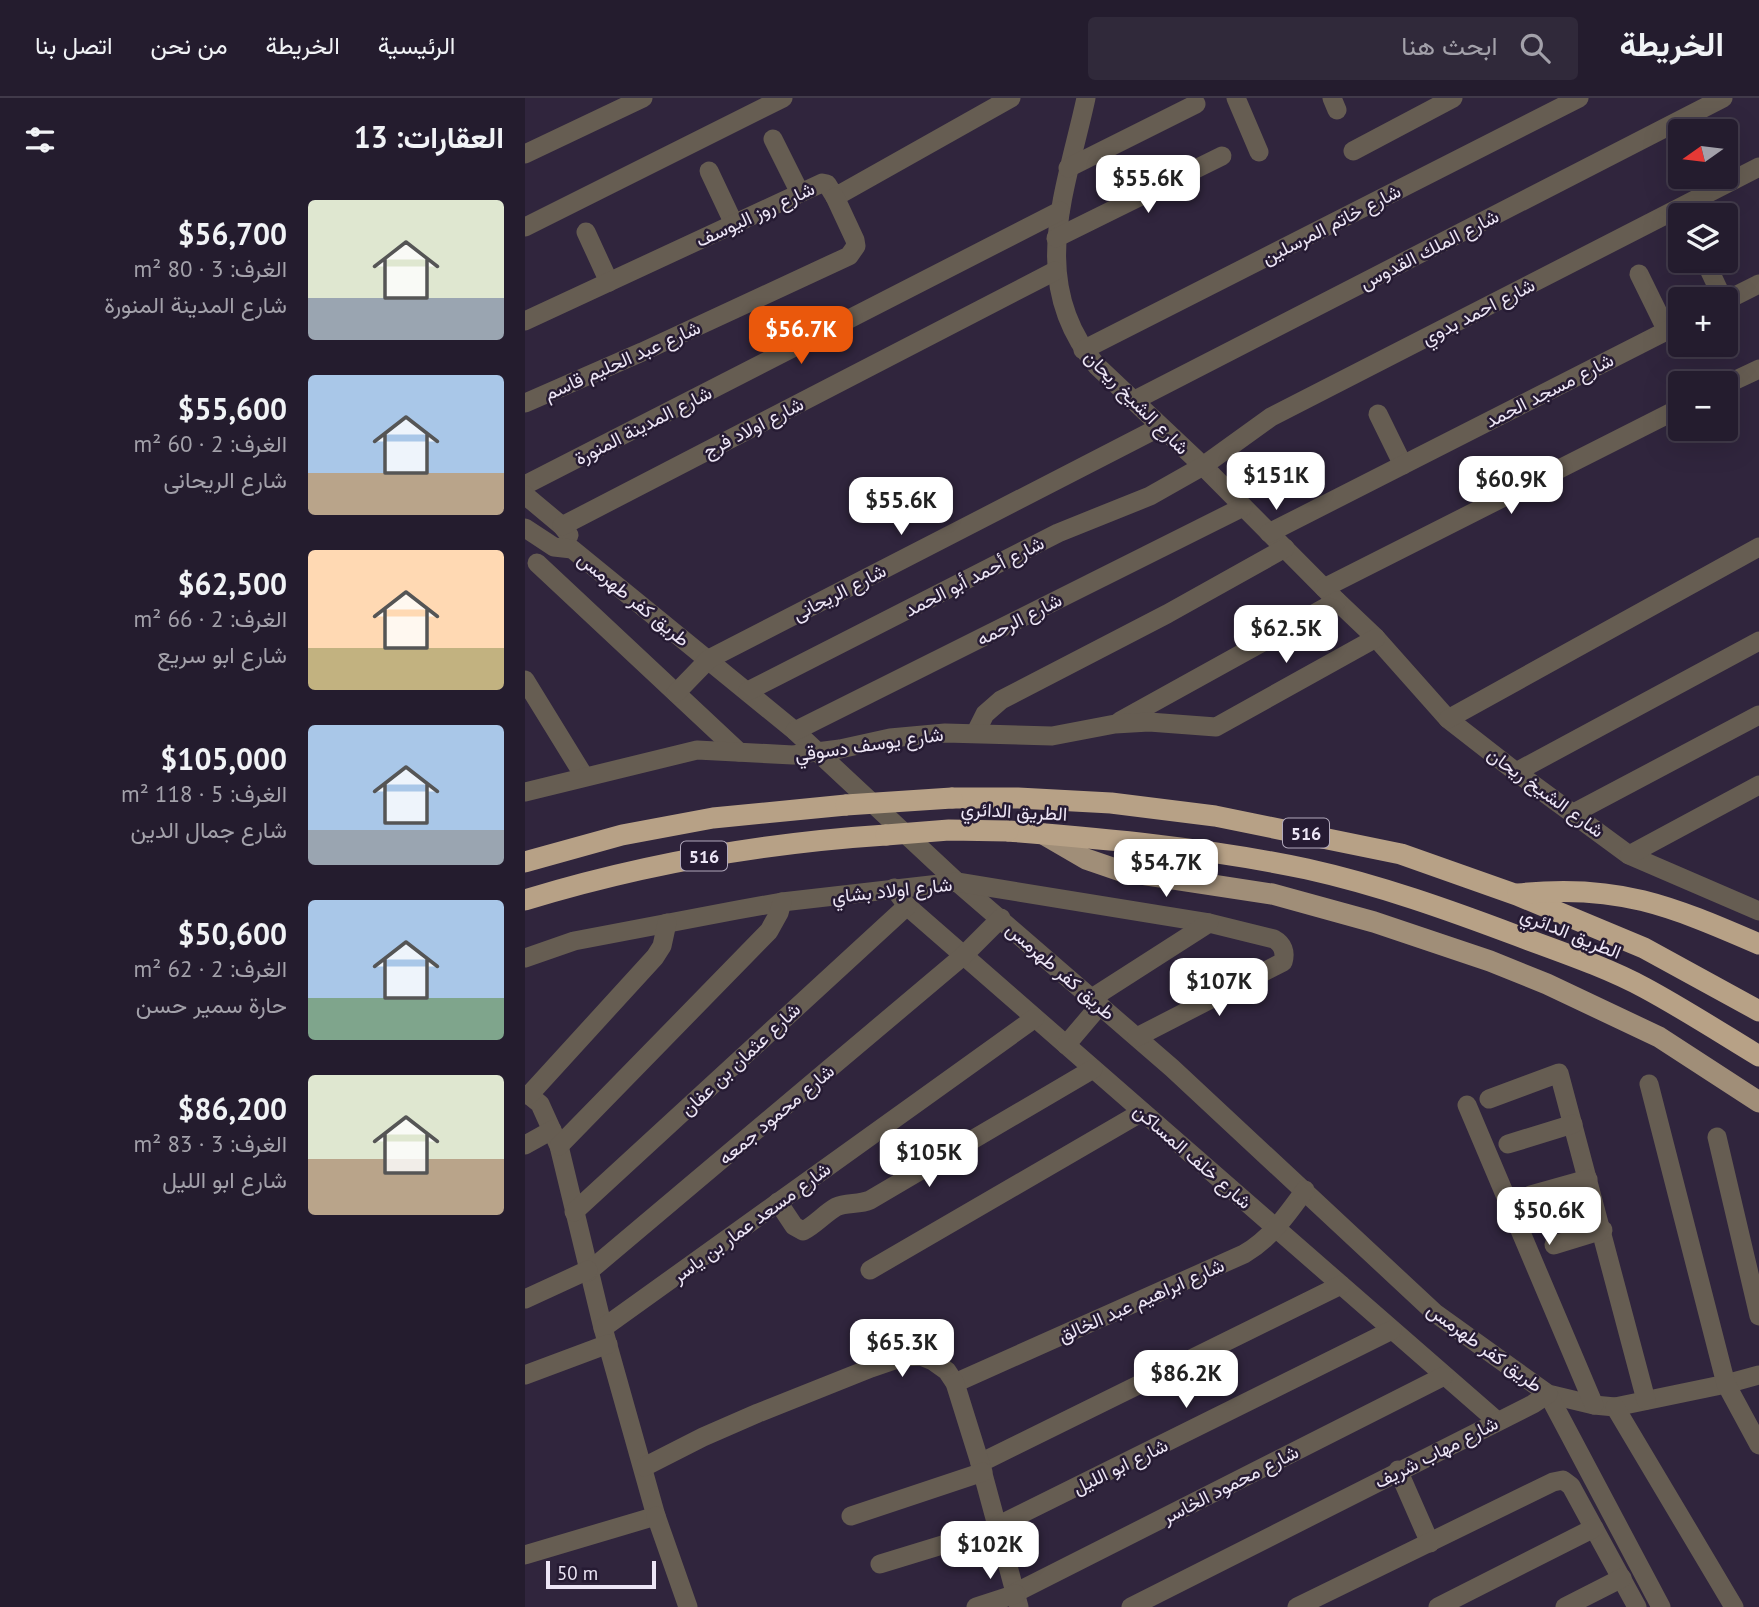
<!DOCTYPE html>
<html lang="ar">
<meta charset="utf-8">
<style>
:root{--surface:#241c2e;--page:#30293a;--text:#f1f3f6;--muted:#a3a1aa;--line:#413a4a;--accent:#ea580c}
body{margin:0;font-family:"PT Sans",Vazirmatn,sans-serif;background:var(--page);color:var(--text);direction:rtl;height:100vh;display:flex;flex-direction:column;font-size:26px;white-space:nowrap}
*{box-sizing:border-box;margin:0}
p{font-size:23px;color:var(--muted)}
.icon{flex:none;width:38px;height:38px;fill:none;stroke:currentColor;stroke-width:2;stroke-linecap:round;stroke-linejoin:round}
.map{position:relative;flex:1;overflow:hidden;direction:ltr}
.panel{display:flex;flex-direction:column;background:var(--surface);width:525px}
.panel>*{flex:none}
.needle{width:46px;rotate:256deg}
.buttons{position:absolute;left:1143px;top:21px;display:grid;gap:14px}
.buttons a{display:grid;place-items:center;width:70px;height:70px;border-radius:7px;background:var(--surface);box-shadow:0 7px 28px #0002,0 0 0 2px var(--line);font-size:35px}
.scale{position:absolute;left:21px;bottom:18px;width:110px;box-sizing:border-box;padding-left:7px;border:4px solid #ede6f6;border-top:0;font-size:19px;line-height:24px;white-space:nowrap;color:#ede6f6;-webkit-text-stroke:5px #261b33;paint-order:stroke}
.price{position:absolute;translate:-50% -60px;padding:0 16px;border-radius:14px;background:#fff;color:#222;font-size:23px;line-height:46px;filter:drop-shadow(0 2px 4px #0008)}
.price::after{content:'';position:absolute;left:50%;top:42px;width:21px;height:16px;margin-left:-10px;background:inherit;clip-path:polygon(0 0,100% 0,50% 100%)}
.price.active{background:var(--accent);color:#fff}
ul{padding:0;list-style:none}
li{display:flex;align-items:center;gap:21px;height:175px;padding:0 21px}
li span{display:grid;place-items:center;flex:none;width:196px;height:140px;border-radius:7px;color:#555}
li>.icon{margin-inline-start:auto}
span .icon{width:84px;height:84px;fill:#fffc;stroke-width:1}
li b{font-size:30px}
h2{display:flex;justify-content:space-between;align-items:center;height:84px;padding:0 21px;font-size:30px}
header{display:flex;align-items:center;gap:42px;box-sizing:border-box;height:98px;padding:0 35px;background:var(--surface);border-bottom:2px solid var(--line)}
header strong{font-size:33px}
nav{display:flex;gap:38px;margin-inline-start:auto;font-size:24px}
.search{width:490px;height:63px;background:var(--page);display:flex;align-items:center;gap:18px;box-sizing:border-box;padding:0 24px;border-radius:7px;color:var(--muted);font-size:26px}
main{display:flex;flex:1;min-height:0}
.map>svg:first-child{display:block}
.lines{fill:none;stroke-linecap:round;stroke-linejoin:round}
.minor{stroke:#665d52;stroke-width:19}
.major{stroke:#a08e78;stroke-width:21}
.highway{stroke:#b7a186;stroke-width:21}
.highway-bridge{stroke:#b7a186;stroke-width:21}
.labels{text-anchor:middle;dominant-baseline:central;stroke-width:5;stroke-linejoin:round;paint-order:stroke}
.shield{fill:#261b33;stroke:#b1a9bc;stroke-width:2}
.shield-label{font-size:18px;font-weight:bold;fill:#ede6f6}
.street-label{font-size:19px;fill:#ede6f6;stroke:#261b33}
</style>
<header>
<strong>الخريطة</strong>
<div class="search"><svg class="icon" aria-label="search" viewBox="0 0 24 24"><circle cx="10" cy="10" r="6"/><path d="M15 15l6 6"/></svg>ابحث هنا</div>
<nav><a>الرئيسية</a><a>الخريطة</a><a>من نحن</a><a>اتصل بنا</a></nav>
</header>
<main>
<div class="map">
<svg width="1234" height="1509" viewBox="0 0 1234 1509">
<rect width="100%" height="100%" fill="#30253d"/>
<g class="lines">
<g class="minor">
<path d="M561 0C541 93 501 185 572 268L678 368 812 503 851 540 923 621 991 674 1104 757 1234 813"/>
<path d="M711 0 734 54"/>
<path d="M807 0 812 12"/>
<path d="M248 41 275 95"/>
<path d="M828 53 928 0"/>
<path d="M0 56 118 0"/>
<path d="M543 70 671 6"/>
<path d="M184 73 209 126"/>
<path d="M0 129 258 0"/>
<path d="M61 134 84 184"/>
<path d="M531 140 697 58"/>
<path d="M1180 163 1198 201"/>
<path d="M1114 176 1142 233"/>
<path d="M1200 203 1234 186"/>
<path d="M0 223 297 85 302 86 310 99 486 0"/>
<path d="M558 252 1054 0"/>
<path d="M1200 287 1234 271"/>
<path d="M610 302 1198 0"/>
<path d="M0 305 117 254 324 158 331 148 330 142 310 99"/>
<path d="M853 316 878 367"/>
<path d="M0 387 535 113"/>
<path d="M0 397 37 428 44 437"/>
<path d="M37 428 530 173"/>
<path d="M0 430 29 449 47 451 270 633 432 784 647 970 910 1215 988 1271 1023 1296 1069 1307 1090 1309 1201 1286 1234 1277"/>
<path d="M744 435 1155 226"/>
<path d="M12 465 214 654"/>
<path d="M799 490 1155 310"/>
<path d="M0 582 59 678"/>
<path d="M223 593 533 435 625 398 678 368 746 319 1234 69"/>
<path d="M151 595 184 561 635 329"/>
<path d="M923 621 1234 449"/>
<path d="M595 623 812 503"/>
<path d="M270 633 718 409"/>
<path d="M451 634 460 616 476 602 642 516 760 450"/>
<path d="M991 674 1234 543"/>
<path d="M0 694 172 652 268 657 315 651 365 640 420 635 527 638 590 626 624 624 691 629 851 540"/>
<path d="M1049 715 1234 617"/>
<path d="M1104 757 1234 687"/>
<path d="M369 790 382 808 972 1323"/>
<path d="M0 860 49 843 212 812 257 804 432 784 684 825 749 841C758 846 761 854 758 864L612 939"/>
<path d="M567 900 684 825"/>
<path d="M541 947 575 907"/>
<path d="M1124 986 1201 1286 1234 1347"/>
<path d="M0 997H4L15 1006 34 1048 78 1230 131 1418 0 1457"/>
<path d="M4 997 130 859 137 848 142 825"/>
<path d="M964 1001 1034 975 1121 1302"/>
<path d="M942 1007 1069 1307"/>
<path d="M1192 1039 1234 1218"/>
<path d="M983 1046 1048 1026"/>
<path d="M0 1047 27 1032"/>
<path d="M34 1048 244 833 254 815 257 804"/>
<path d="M1006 1097 1063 1081"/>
<path d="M253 1104 269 1128 278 1133C290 1127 299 1116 311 1109 321 1104 334 1107 345 1102L568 971"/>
<path d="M49 1114 382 808"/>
<path d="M1029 1147 1078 1132"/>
<path d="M345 1172 617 1014"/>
<path d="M63 1174 438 858 476 820"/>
<path d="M0 1201 63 1172"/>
<path d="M78 1230 510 920"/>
<path d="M0 1277 83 1246"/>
<path d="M430 1285 719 1156C746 1140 762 1117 780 1092"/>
<path d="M1023 1296 1136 1509"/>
<path d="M1090 1309 1209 1509"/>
<path d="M455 1365 816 1187"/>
<path d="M119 1369 178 1339 233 1315 346 1270 378 1259 396 1258 408 1263 422 1273 430 1285 455 1365 494 1509"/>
<path d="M873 1372 905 1445"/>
<path d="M131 1418 163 1509"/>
<path d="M326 1418 458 1374"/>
<path d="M472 1428 867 1232"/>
<path d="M355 1466 473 1430"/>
<path d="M490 1495 919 1278"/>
<path d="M451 1509 491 1496"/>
<path d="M606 1509 1008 1306 1023 1296"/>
<path d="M772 1509 1028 1384 1038 1382 1046 1388 1112 1509"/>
<path d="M913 1509 1069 1430"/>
<path d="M1040 1509 1097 1480"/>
</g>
<path class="major" d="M518 736 561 761 596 773 747 796 849 824 965 863 1022 886 1134 939 1234 1004"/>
<g class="highway">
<path d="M427 700H493L586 705 690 718 876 756 992 797 1119 850 1234 913"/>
<path d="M483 733C583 741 683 750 782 771 854 787 924 812 993 838 1036 854 1081 869 1120 890 1159 911 1196 935 1234 958"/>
<path d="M0 764 97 737 188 720 321 707"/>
<path d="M993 796C1092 785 1146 808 1234 846"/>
<path d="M0 802C118 766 238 745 361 737"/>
</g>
<g class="highway-bridge">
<path d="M321 707 427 700"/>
<path d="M361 737 424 732 483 733"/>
</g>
</g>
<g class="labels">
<g class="shield">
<rect x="758" y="720.5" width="46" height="29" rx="5"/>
<rect x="156" y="743.5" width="46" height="29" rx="5"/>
</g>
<g class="shield-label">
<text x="781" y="735">516</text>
<text x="179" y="758">516</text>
</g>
<g class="street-label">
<text transform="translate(230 116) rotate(-25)">شارع روز اليوسف</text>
<text transform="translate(806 126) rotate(-27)">شارع خاتم المرسلين</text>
<text transform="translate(904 151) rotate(-27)">شارع الملك القدوس</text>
<text transform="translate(953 213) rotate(-27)">شارع احمد بدوي</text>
<text transform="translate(97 262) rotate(-24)">شارع عبد الحليم قاسم</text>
<text transform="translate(1024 292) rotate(-27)">شارع مسجد الحمد</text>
<text transform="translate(612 304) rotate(45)">شارع الشيخ ريحان</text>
<text transform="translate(118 327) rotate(-27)">شارع المدينة المنورة</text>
<text transform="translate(228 329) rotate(-27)">شارع اولاد فرج</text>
<text transform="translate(449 478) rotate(-27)">شارع أحمد أبو الحمد</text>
<text transform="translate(314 494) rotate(-27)">شارع الريحانى</text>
<text transform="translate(109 501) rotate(39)">طريق كفر طهرمس</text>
<text transform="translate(494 521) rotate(-27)">شارع الرحمه</text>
<text transform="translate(344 646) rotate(-8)">شارع يوسف دسوقي</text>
<text transform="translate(1021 694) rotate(36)">شارع الشيخ ريحان</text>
<text transform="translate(489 713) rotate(3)">الطريق الدائري</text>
<text transform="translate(367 792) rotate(-6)">شارع اولاد بشاي</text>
<text transform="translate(1046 835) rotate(22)">الطريق الدائري</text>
<text transform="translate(536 873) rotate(41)">طريق كفر طهرمس</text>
<text transform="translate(215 961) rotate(-43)">شارع عثمان بن عفان</text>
<text transform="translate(251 1016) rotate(-40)">شارع محمود جمعه</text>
<text transform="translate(668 1058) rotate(41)">شارع خلف المساكن</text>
<text transform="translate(226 1124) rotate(-36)">شارع مسعد عمار بن ياسر</text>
<text transform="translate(616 1202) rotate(-24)">شارع ابراهيم عبد الخالق</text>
<text transform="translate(960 1249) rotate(36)">طريق كفر طهرمس</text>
<text transform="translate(911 1354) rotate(-27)">شارع مهاب شريف</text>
<text transform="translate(595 1368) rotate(-26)">شارع ابو الليل</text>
<text transform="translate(705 1386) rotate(-27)">شارع محمود الخاسر</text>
</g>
</g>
</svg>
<div class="buttons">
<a><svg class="needle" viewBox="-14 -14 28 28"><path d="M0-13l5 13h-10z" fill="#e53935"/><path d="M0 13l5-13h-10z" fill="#a3a1aa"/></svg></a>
<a><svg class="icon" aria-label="layers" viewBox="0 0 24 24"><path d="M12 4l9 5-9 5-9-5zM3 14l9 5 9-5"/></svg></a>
<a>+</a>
<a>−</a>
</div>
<div class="scale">50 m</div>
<b class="price" style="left:623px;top:117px">$55.6K</b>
<b class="price active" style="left:276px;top:268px">$56.7K</b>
<b class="price" style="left:751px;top:414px">$151K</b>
<b class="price" style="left:986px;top:418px">$60.9K</b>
<b class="price" style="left:376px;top:439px">$55.6K</b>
<b class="price" style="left:761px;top:567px">$62.5K</b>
<b class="price" style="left:641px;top:801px">$54.7K</b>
<b class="price" style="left:694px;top:920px">$107K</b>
<b class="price" style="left:404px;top:1091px">$105K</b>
<b class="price" style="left:1024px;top:1149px">$50.6K</b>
<b class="price" style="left:377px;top:1281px">$65.3K</b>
<b class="price" style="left:661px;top:1312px">$86.2K</b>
<b class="price" style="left:465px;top:1483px">$102K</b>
</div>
<section class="panel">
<h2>العقارات: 13<svg class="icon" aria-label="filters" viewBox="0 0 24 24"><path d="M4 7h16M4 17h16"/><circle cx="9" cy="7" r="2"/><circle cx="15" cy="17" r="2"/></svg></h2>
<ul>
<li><span style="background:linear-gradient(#dfe7d0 70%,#9aa5b1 0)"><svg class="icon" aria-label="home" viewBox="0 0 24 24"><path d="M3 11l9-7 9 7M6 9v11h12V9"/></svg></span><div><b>$56,700</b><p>الغرف: 3 · 80 m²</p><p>شارع المدينة المنورة</p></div></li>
<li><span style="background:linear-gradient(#a9c7e8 70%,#b9a48a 0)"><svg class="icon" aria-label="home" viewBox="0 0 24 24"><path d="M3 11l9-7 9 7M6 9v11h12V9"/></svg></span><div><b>$55,600</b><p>الغرف: 2 · 60 m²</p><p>شارع الريحانى</p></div></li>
<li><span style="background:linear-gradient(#ffd9b3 70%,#c2b280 0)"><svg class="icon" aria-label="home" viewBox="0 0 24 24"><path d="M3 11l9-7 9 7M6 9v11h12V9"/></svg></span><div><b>$62,500</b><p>الغرف: 2 · 66 m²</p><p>شارع ابو سريع</p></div></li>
<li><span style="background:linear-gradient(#a9c7e8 75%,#9aa5b1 0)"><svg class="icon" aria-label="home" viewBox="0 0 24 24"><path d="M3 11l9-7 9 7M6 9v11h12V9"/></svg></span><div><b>$105,000</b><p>الغرف: 5 · 118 m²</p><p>شارع جمال الدين</p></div></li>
<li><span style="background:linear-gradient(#a9c7e8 70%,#7fa58c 0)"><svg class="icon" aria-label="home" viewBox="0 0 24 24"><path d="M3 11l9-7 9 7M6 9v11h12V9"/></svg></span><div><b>$50,600</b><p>الغرف: 2 · 62 m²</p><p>حارة سمير حسن</p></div></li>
<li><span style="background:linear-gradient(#dfe7d0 60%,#b9a48a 0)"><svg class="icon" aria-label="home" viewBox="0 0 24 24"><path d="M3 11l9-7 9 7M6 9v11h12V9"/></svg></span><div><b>$86,200</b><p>الغرف: 3 · 83 m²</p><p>شارع ابو الليل</p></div></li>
</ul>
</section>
</main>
